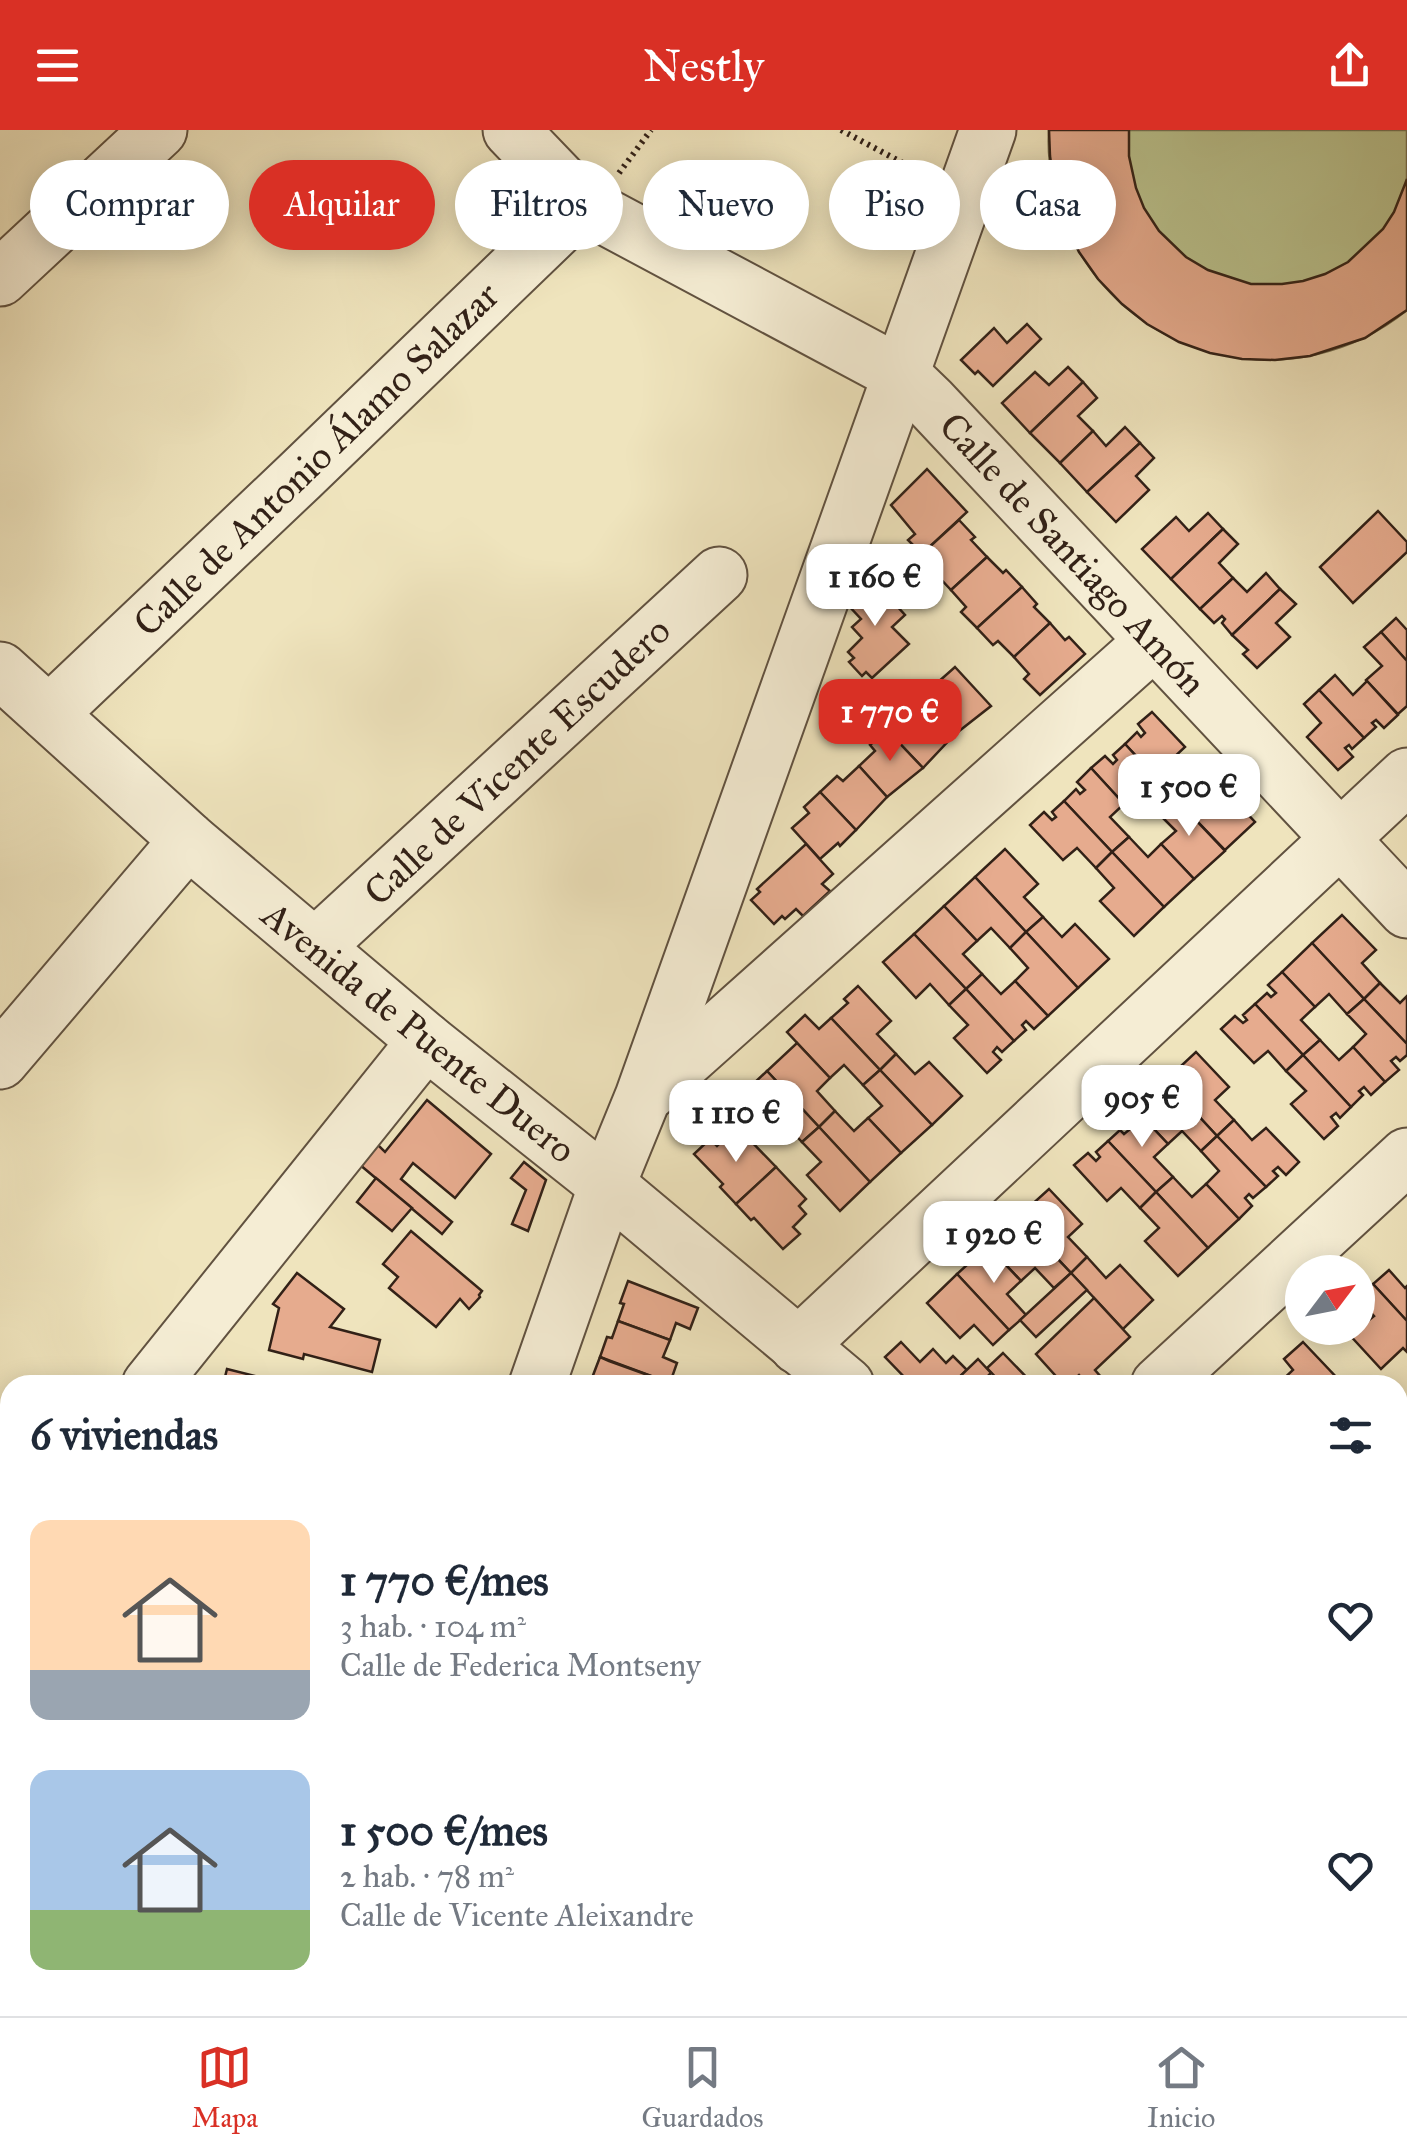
<!DOCTYPE html>
<html lang="es">
<meta charset="utf-8">
<style>
:root{--surface:#fff;--page:#f6f6f7;--text:#1f2937;--muted:#747a83;--line:#e0e1e3;--accent:#d93025}
body{margin:0;font-family:"IM FELL Great Primer",serif;background:var(--page);color:var(--text);height:100vh;display:flex;flex-direction:column;font-size:38px;white-space:nowrap}
*{box-sizing:border-box;margin:0}
p{font-size:32px;color:var(--muted)}
.icon{flex:none;width:55px;height:55px;fill:none;stroke:currentColor;stroke-width:2;stroke-linecap:round;stroke-linejoin:round}
.map{position:relative;flex:1;overflow:hidden}
.panel{position:absolute;left:0px;top:1245px;width:1408px;height:642px;display:flex;flex-direction:column;background:var(--surface);border-radius:30px 30px 0 0;box-shadow:0 5px 25px #0003}
.panel>*{flex:none}
.hud{position:absolute;left:30px;top:30px;width:1348px;height:90px;display:flex;gap:20px}
.needle{width:65px;rotate:58deg}
.controls{position:absolute;left:1285px;top:1125px;display:grid;gap:20px}
.controls a{display:grid;place-items:center;width:90px;height:90px;border-radius:50%;background:var(--surface);box-shadow:0 5px 25px #0003;font-size:50px}
.price{position:absolute;translate:-50% -85px;padding:0 22px;border-radius:20px;background:#fff;color:#222;font-size:32px;line-height:65px;filter:drop-shadow(0 2px 5px #0008)}
.price::after{content:'';position:absolute;left:50%;top:60px;width:30px;height:22px;margin-left:-15px;background:inherit;clip-path:polygon(0 0,100% 0,50% 100%)}
.price.current{background:var(--accent);color:#fff}
ul{padding:0;list-style:none}
li{display:flex;align-items:center;gap:30px;height:250px;padding:0 30px}
li span{display:grid;place-items:center;flex:none;width:280px;height:200px;border-radius:20px;color:#555}
li>.icon{margin-inline-start:auto}
span .icon{width:120px;height:120px;fill:#fffc;stroke-width:1}
li b{font-size:42px}
h2{display:flex;justify-content:space-between;align-items:center;height:120px;padding:0 30px;font-size:42px}
.pill{padding:0 35px;border-radius:45px;background:var(--surface);box-shadow:0 5px 25px #0003;font-size:35px;line-height:90px}
.pill.current{background:var(--accent);color:#fff}
header{display:flex;justify-content:space-between;align-items:center;height:130px;padding:0 30px;background:var(--accent);color:#fff;font-size:45px;font-weight:600}
.tabs{display:flex;justify-content:space-around;align-items:center;height:140px;border-top:2px solid var(--line);background:var(--surface);font-size:28px;color:var(--muted)}
.tabs a{display:grid;justify-items:center;gap:5px}
.tabs .current{color:var(--accent)}
.map>svg:first-child{display:block}
.green{fill:#bbc48f;stroke:#767253;stroke-width:2.5}
.building{fill:#e6ab8e;stroke:#322117;stroke-width:2.5}
.lines{fill:none;stroke-linecap:round;stroke-linejoin:round}
.minor-casing{stroke:#615240;stroke-width:59}
.path{stroke:#322117;stroke-width:6;stroke-dasharray:2.5 5;stroke-linecap:butt}
.minor{stroke:#f5edd4;stroke-width:55}
.labels{text-anchor:middle;dominant-baseline:central;stroke-width:8;stroke-linejoin:round;paint-order:stroke}
.street-label{font-size:38px;fill:#322117;stroke:#f5edd4}
</style>
<header><svg class="icon" aria-label="menu" viewBox="0 0 24 24"><path d="M4 6h16M4 12h16M4 18h16"/></svg>Nestly<svg class="icon" aria-label="share" viewBox="0 0 24 24"><path d="M12 15V3M7 8l5-5 5 5M5 13v7h14v-7"/></svg></header>
<div class="map">
<svg width="1407" height="1886" viewBox="0 0 1407 1886">
<rect width="100%" height="100%" fill="#efe4bd"/>
<filter id="stains"><feTurbulence type="fractalNoise" baseFrequency=".002" numOctaves="4"/><feColorMatrix values="0 0 0 0 .2 0 0 0 0 .09 0 0 0 0 .02 0 0 0 .5 -.17"/></filter>
<radialGradient id="worn" r=".72"><stop offset=".6" stop-color="#630" stop-opacity="0"/><stop offset="1" stop-color="#630" stop-opacity=".3"/></radialGradient>
<path class="green" d="M1049 0H1407V180C1296 270 1132 233 1070 104 1055 73 1047 35 1049 0Z"/>
<g class="building">
<path d="M1049 0H1129V26L1136 58 1144 78 1159 101 1186 127 1208 140 1251 154H1282L1303 151 1325 144 1348 132 1383 99 1394 82 1407 49V180L1365 208 1310 226 1275 230 1242 229 1210 223 1179 212 1147 194 1122 174 1098 149 1079 122 1064 90 1055 62 1050 26Z"/>
<path d="M1027 194 1041 209 993 256 978 241 975 244 961 230 994 198 1007 213Z"/>
<path d="M1068 237 1083 252 1030 303 1002 273 1035 242 1049 255Z"/>
<path d="M1083 252 1097 268 1078 286 1093 301 1060 333 1030 303Z"/>
<path d="M1125 297 1140 313 1087 362 1060 333 1093 301 1106 316Z"/>
<path d="M1140 313 1154 328 1136 346 1149 360 1116 392 1087 362Z"/>
<path d="M927 339 967 382 922 424 908 410 915 404 891 375Z"/>
<path d="M1378 381 1407 412V422L1353 473 1320 437Z"/>
<path d="M1208 383 1223 399 1171 449 1142 419 1176 387 1189 401Z"/>
<path d="M959 390 975 407 971 410 987 427 951 460 935 443 930 448 914 431Z"/>
<path d="M1223 399 1238 414 1219 433 1233 448 1200 479 1171 449Z"/>
<path d="M987 427 1003 443 1006 440 1022 457 977 498 961 482 966 477 951 460Z"/>
<path d="M865 441 905 485 892 497 909 514 872 548 866 542 862 546 849 532 854 528 848 522 862 508 852 497 861 489 848 475 854 468Z"/>
<path d="M1266 443 1280 459 1232 505 1222 493 1225 489 1222 486 1214 493 1200 479 1233 448 1247 462Z"/>
<path d="M1022 457 1037 474 1034 477 1050 493 1014 527 998 511 993 515 977 498Z"/>
<path d="M1280 459 1296 474 1276 493 1290 507 1257 538 1243 524 1248 520 1232 505Z"/>
<path d="M1396 488 1407 500V531L1381 502Z"/>
<path d="M1050 493 1065 510 1069 507 1085 524 1040 565 1024 549 1029 544 1014 527Z"/>
<path d="M1381 502 1407 531V576L1398 584 1366 550 1382 536 1364 517Z"/>
<path d="M955 537 991 576 954 605 926 574 943 558 937 553Z"/>
<path d="M1335 545 1353 565 1367 551 1398 585 1384 598 1376 590 1372 593 1376 597 1364 608 1319 560Z"/>
<path d="M1319 560 1364 608 1352 619 1349 615 1345 618 1353 627 1338 640 1307 607 1321 593 1304 574Z"/>
<path d="M926 574 954 605 923 638 887 600 904 585 909 590Z"/>
<path d="M1152 582 1185 617 1171 630 1190 650 1173 666 1125 614 1137 602 1141 607 1145 603 1138 594Z"/>
<path d="M887 600 923 638 887 667 859 636 875 621 870 615Z"/>
<path d="M1125 614 1173 666 1156 681 1138 661 1124 674 1091 638 1105 626 1113 634 1117 630 1113 625Z"/>
<path d="M859 636 887 667 856 700 820 662 837 646 843 651Z"/>
<path d="M1091 638 1124 674 1110 687 1129 707 1112 722 1064 671 1076 659 1080 664 1085 660 1077 652Z"/>
<path d="M1190 650 1209 670 1222 657 1255 692 1225 720 1173 666Z"/>
<path d="M820 662 856 700 840 716 838 713 820 729 792 698 809 683 804 677Z"/>
<path d="M1173 666 1225 721 1194 749 1161 714 1176 701 1156 681Z"/>
<path d="M1064 671 1112 722 1096 738 1077 718 1063 730 1030 695 1044 682 1052 690 1056 687 1052 682Z"/>
<path d="M1129 707 1148 727 1161 714 1194 749 1164 777 1112 722Z"/>
<path d="M806 714 833 744 822 754 830 761 803 786 796 779 785 789 782 786 774 794 751 770 760 762 757 759Z"/>
<path d="M1005 719 1038 754 1024 767 1043 787 1026 802 975 747Z"/>
<path d="M1112 722 1164 777 1134 806 1100 771 1114 758 1096 738Z"/>
<path d="M975 747 1026 802 1010 818 991 798 977 811 944 776Z"/>
<path d="M944 776 977 811 963 824 982 844 966 859 914 804Z"/>
<path d="M1342 785 1376 820 1362 833 1380 853 1364 869 1312 813Z"/>
<path d="M1043 787 1062 807 1075 794 1109 829 1078 858 1026 802Z"/>
<path d="M1026 802 1078 858 1048 886 1015 851 1028 838 1010 818Z"/>
<path d="M914 804 966 859 949 875 930 854 916 868 883 832Z"/>
<path d="M1312 813 1364 869 1347 884 1329 864 1315 877 1282 842Z"/>
<path d="M1282 842 1315 877 1301 890 1320 910 1303 925 1255 874 1267 863 1271 867 1276 863 1268 855Z"/>
<path d="M982 844 1001 864 1015 851 1048 886 1034 899 1026 891 1022 895 1026 900 1014 911 966 859Z"/>
<path d="M1380 853 1400 873 1407 866V914L1364 869Z"/>
<path d="M858 856 891 891 877 904 896 924 880 940 831 888 848 873 844 869Z"/>
<path d="M966 859 1014 911 1002 922 997 917 993 922 1001 930 987 943 954 908 968 895 949 875Z"/>
<path d="M1364 869 1407 914V925L1400 931 1396 927 1391 931 1399 940 1385 952 1353 917 1366 904 1347 884Z"/>
<path d="M1255 874 1303 925 1286 941 1268 921 1254 933 1221 899 1235 886 1243 893 1247 890 1243 885Z"/>
<path d="M805 885 819 899 831 888 880 940 863 955 844 935 830 948 787 902Z"/>
<path d="M1320 910 1339 930 1353 917 1385 952 1371 965 1364 957 1359 961 1363 965 1351 977 1303 925Z"/>
<path d="M797 913 830 948 817 961 835 981 819 997 767 941Z"/>
<path d="M1196 922 1229 957 1215 970 1234 990 1217 1006 1169 954 1181 943 1185 947 1189 943 1182 935Z"/>
<path d="M896 924 915 944 929 932 962 966 932 995 880 940Z"/>
<path d="M1303 925 1351 977 1340 988 1336 983 1331 987 1338 996 1324 1009 1291 974 1306 961 1286 941Z"/>
<path d="M880 940 932 995 901 1023 868 988 882 976 863 955Z"/>
<path d="M767 941 819 997 802 1012 783 992 770 1005 736 970Z"/>
<path d="M1169 954 1217 1006 1201 1021 1182 1001 1168 1014 1135 979 1149 966 1157 974 1161 970 1157 966Z"/>
<path d="M427 970 491 1024 455 1068 413 1033 401 1049 452 1092 442 1104 359 1034 376 1013 385 1022Z"/>
<path d="M1135 979 1168 1014 1154 1027 1173 1047 1156 1062 1108 1011 1120 1000 1124 1004 1129 1000 1121 992Z"/>
<path d="M835 981 854 1001 868 988 901 1023 870 1052 819 997Z"/>
<path d="M1234 990 1252 1010 1266 998 1299 1032 1286 1045 1278 1037 1273 1041 1278 1046 1266 1057 1217 1006Z"/>
<path d="M819 997 870 1052 840 1081 807 1045 821 1032 802 1012Z"/>
<path d="M730 1003 738 1012 745 1005 776 1037 736 1074 720 1057 723 1054 694 1024 710 1009 717 1016Z"/>
<path d="M1217 1006 1266 1057 1253 1068 1249 1064 1245 1068 1252 1076 1239 1089 1206 1054 1219 1041 1201 1021Z"/>
<path d="M1108 1011 1156 1062 1140 1078 1121 1058 1107 1071 1074 1035 1088 1023 1096 1031 1100 1027 1096 1022Z"/>
<path d="M524 1032 546 1050 528 1101 512 1094 526 1060 511 1048Z"/>
<path d="M776 1037 806 1069 799 1076 806 1084 793 1097 800 1104 783 1119 754 1088 751 1090 736 1074Z"/>
<path d="M1173 1047 1192 1067 1206 1054 1239 1089 1208 1118 1156 1062Z"/>
<path d="M376 1048 412 1078 392 1101 357 1072Z"/>
<path d="M1049 1059 1082 1094 1068 1107 1087 1127 1071 1143 1018 1087Z"/>
<path d="M1156 1062 1208 1118 1178 1146 1145 1111 1159 1098 1140 1078Z"/>
<path d="M1018 1087 1071 1143 1054 1158 1035 1138 1021 1151 988 1116Z"/>
<path d="M411 1101 482 1161 479 1165 480 1167 469 1179 460 1169 436 1197 389 1158 398 1147 383 1134Z"/>
<path d="M988 1116 1021 1151 1007 1164 1026 1185 1009 1200 957 1144Z"/>
<path d="M1087 1127 1106 1148 1120 1135 1153 1170 1123 1199 1071 1143Z"/>
<path d="M1389 1140 1405 1158 1407 1156V1191L1373 1154Z"/>
<path d="M297 1143 344 1179 330 1197 380 1210 372 1242 304 1224 303 1229 269 1220 279 1178 273 1174Z"/>
<path d="M1071 1143 1087 1160 1036 1207 1020 1190Z"/>
<path d="M957 1144 1009 1200 993 1215 974 1195 960 1208 927 1173Z"/>
<path d="M628 1151 698 1178 690 1199 676 1193 670 1210 618 1191 624 1174 620 1173Z"/>
<path d="M1373 1154 1407 1191V1222L1403 1218 1381 1239 1346 1201 1350 1198H1358V1191L1364 1185 1369 1190 1374 1186 1358 1168Z"/>
<path d="M1094 1168 1130 1207 1095 1240 1101 1247 1093 1255H1088L1079 1245 1068 1255H1064L1036 1224Z"/>
<path d="M618 1191 670 1210 663 1227 677 1233 670 1253 600 1227 607 1207 612 1208Z"/>
<path d="M901 1212 920 1232 933 1219 946 1233 953 1226 967 1240 951 1255H912L885 1227Z"/>
<path d="M1303 1212 1338 1249 1331 1255H1277L1293 1240 1284 1229Z"/>
<path d="M1003 1223 1034 1255H1003L987 1238Z"/>
<path d="M600 1227 609 1231 670 1253 669 1255H595L596 1250 592 1248Z"/>
<path d="M978 1229 991 1243 984 1250 989 1255H951Z"/>
<path d="M227 1239 283 1253 282 1255H223Z"/>
<path d="M1398 1313 1407 1323V1362L1398 1353Z"/>
<path d="M1407 1529V1601L1398 1607V1536Z"/>
<path d="M1407 1758V1836L1398 1824V1766Z"/>
<path d="M648 1878H663L670 1886H646L642 1881Z"/>
<path d="M663 1878H729L717 1886H670Z"/>
<path d="M948 1878H965L972 1886H937Z"/>
<path d="M965 1878H1016L1023 1886H972Z"/>
<path d="M1016 1878H1040L1030 1886H1023Z"/>
<path d="M1067 1878H1089L1096 1886H1069L1065 1880Z"/>
<path d="M1121 1878H1162L1151 1886H1110Z"/>
<path d="M1162 1878H1191L1197 1885 1151 1886Z"/>
<path d="M1251 1878H1271L1277 1886H1240Z"/>
<path d="M1271 1878H1351L1357 1886H1277Z"/>
</g>
<g class="lines">
<defs>
<g id="minor">
<path d="M511 0 582 74 902 245 930 272 1407 780"/>
<path d="M0 148 159 0"/>
<path d="M0 540 188 710 426 911 607 1055 846 1255"/>
<path d="M49 584 300 346 582 74"/>
<path d="M315 817 719 445"/>
<path d="M0 931 188 710"/>
<path d="M649 962 1154 511"/>
<path d="M798 1216 1407 646"/>
<path d="M150 1255 426 911"/>
<path d="M537 1255 607 1055 643 967 988 0"/>
<path d="M1159 1255 1407 1026"/>
<path d="M1398 1453 1407 1447"/>
<path d="M0 1474 10 1446"/>
<path d="M1398 1647 1407 1641"/>
<path d="M1398 1710 1407 1718"/>
<path d="M380 1878 400 1886"/>
<path d="M322 1886 325 1878"/>
<path d="M842 1886 852 1878"/>
</g>
</defs>
<use href="#minor" class="minor-casing"/>
<g class="path">
<path d="M841 0 927 46"/>
<path d="M619 43 651 0"/>
</g>
<use href="#minor" class="minor"/>
</g>
<g class="labels">
<g class="street-label">
<text transform="translate(316 329) rotate(-44)">Calle de Antonio Álamo Salazar</text>
<text transform="translate(1073 424) rotate(47)">Calle de Santiago Amón</text>
<text transform="translate(517 631) rotate(-43)">Calle de Vicente Escudero</text>
<text transform="translate(419 902) rotate(39)">Avenida de Puente Duero</text>
</g>
</g>
<rect width="100%" height="100%" filter="url(#stains)"/>
<rect width="100%" height="100%" fill="url(#worn)"/>
</svg>
<div class="controls">
<a><svg class="needle" viewBox="-14 -14 28 28"><path d="M0-13l5 13h-10z" fill="#e53935"/><path d="M0 13l5-13h-10z" fill="#747a83"/></svg></a>
</div>
<b class="price" style="left:875px;top:499px">1 160 €</b>
<b class="price current" style="left:890px;top:634px">1 770 €</b>
<b class="price" style="left:1189px;top:709px">1 500 €</b>
<b class="price" style="left:1142px;top:1020px">905 €</b>
<b class="price" style="left:736px;top:1035px">1 110 €</b>
<b class="price" style="left:994px;top:1156px">1 920 €</b>
<div class="hud">
<a class="pill">Comprar</a>
<a class="pill current">Alquilar</a>
<a class="pill">Filtros</a>
<a class="pill">Nuevo</a>
<a class="pill">Piso</a>
<a class="pill">Casa</a>
</div>
<section class="panel">
<h2>6 viviendas<svg class="icon" aria-label="filters" viewBox="0 0 24 24"><path d="M4 7h16M4 17h16"/><circle cx="9" cy="7" r="2"/><circle cx="15" cy="17" r="2"/></svg></h2>
<ul>
<li><span style="background:linear-gradient(#ffd9b3 75%,#9aa5b1 0)"><svg class="icon" aria-label="home" viewBox="0 0 24 24"><path d="M3 11l9-7 9 7M6 9v11h12V9"/></svg></span><div><b>1 770 €/mes</b><p>3 hab. · 104 m²</p><p>Calle de Federica Montseny</p></div><svg class="icon" aria-label="heart" viewBox="0 0 24 24"><path d="M12 20l-8-8c-3-5 5-10 8-4 3-6 11-1 8 4z"/></svg></li>
<li><span style="background:linear-gradient(#a9c7e8 70%,#8fb573 0)"><svg class="icon" aria-label="home" viewBox="0 0 24 24"><path d="M3 11l9-7 9 7M6 9v11h12V9"/></svg></span><div><b>1 500 €/mes</b><p>2 hab. · 78 m²</p><p>Calle de Vicente Aleixandre</p></div><svg class="icon" aria-label="heart" viewBox="0 0 24 24"><path d="M12 20l-8-8c-3-5 5-10 8-4 3-6 11-1 8 4z"/></svg></li>
</ul>
</section>
</div>
<nav class="tabs">
<a class="current"><svg class="icon" aria-label="map" viewBox="0 0 24 24"><path d="M3 6l6-2 6 2 6-2v14l-6 2-6-2-6 2zM9 4v14M15 6v14"/></svg>Mapa</a>
<a><svg class="icon" aria-label="saved" viewBox="0 0 24 24"><path d="M7 4h10v16l-5-4-5 4z"/></svg>Guardados</a>
<a><svg class="icon" aria-label="home" viewBox="0 0 24 24"><path d="M3 11l9-7 9 7M6 9v11h12V9"/></svg>Inicio</a>
</nav>
